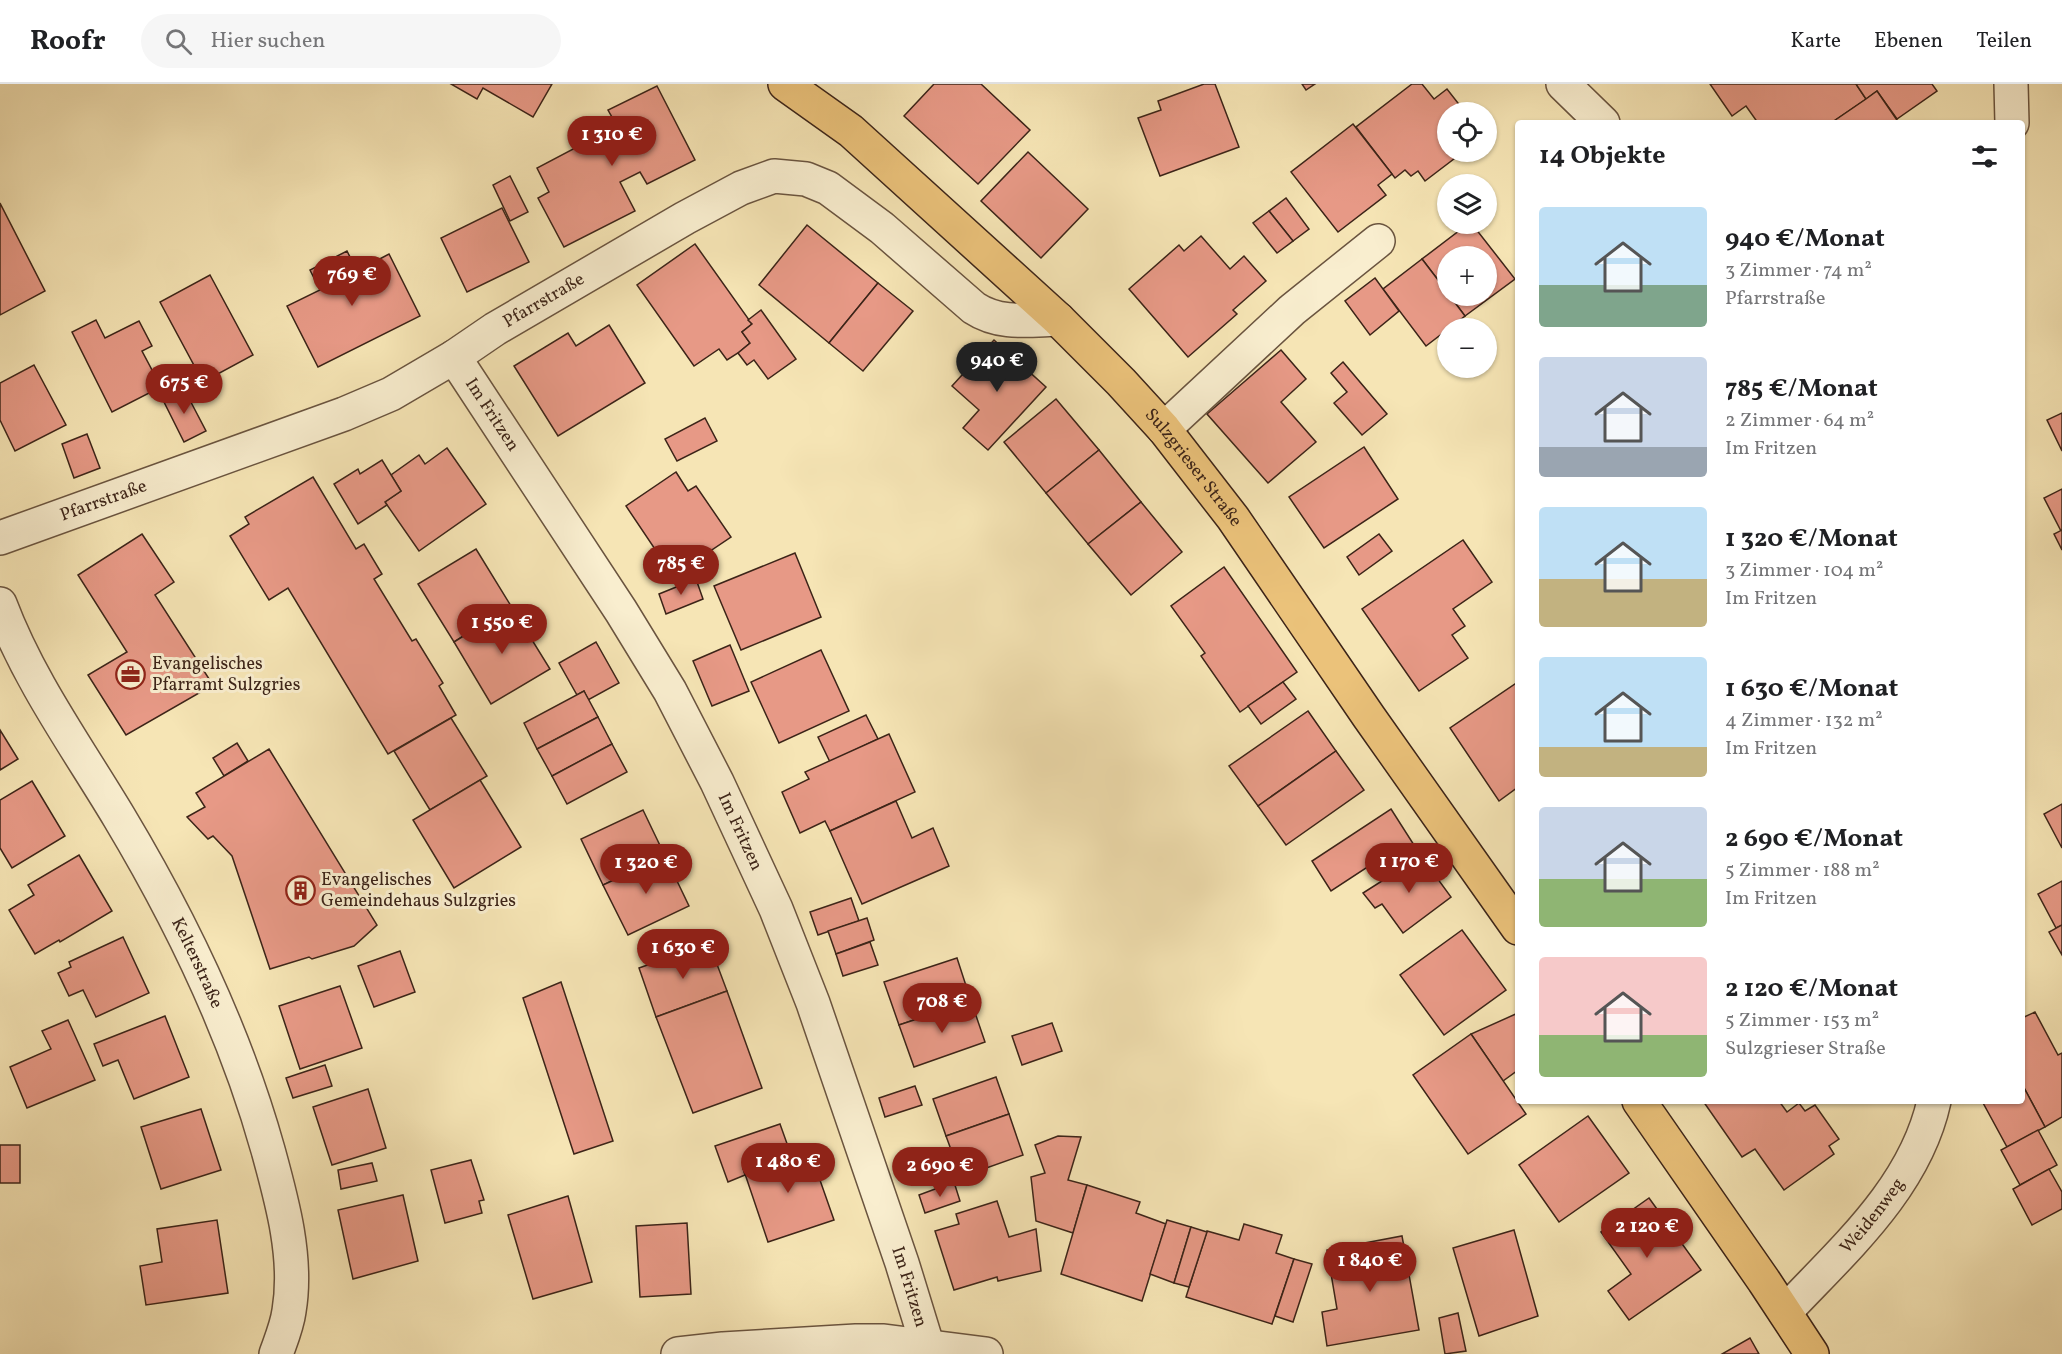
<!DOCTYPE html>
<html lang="de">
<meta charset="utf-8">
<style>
:root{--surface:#fff;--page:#f6f6f6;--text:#202124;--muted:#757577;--line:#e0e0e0;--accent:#8f2418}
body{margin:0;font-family:Vollkorn,serif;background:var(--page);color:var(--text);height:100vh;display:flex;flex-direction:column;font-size:22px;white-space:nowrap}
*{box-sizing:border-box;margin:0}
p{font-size:20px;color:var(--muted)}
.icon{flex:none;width:33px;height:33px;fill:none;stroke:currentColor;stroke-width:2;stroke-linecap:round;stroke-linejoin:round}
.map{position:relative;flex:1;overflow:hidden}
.side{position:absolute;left:1515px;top:36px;width:510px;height:984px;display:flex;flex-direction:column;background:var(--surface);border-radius:6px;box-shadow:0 2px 4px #0004}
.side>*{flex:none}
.buttons{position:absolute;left:1437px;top:18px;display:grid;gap:12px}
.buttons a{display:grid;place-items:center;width:60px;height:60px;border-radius:50%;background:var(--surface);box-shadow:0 2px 4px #0004;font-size:30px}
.price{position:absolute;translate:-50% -51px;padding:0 14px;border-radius:21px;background:var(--accent);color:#fff;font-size:20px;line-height:39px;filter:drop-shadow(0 2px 3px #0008)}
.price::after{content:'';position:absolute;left:50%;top:36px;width:18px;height:14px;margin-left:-9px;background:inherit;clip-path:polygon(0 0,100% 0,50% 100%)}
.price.selected{background:#222;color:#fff}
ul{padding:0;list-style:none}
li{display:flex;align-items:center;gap:18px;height:150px;padding:0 24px}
li span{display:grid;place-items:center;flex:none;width:168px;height:120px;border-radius:6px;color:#555}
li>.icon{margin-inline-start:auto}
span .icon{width:72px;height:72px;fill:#fffc;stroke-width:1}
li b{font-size:26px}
h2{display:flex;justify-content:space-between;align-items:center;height:72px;padding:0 24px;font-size:26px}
header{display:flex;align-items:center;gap:36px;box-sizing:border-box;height:84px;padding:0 30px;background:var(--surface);border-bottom:2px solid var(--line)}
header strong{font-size:28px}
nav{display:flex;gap:33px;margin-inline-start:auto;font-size:21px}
.search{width:420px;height:54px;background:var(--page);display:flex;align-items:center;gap:15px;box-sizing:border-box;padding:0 21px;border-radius:33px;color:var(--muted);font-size:22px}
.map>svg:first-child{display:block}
.building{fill:#e79986;stroke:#3c2418;stroke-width:1.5}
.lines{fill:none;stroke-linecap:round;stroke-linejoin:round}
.minor-casing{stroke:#6a543f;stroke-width:36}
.major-casing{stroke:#3c2418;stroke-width:36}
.minor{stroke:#f9eecf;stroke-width:33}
.major{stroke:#ebc27a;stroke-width:33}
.labels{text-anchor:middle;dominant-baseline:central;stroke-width:6;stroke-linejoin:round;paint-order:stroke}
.street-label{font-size:18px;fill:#3c2418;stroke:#f9eecf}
.poi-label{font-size:18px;fill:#3c2418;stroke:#f9eecf;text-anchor:start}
</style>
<header>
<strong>Roofr</strong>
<div class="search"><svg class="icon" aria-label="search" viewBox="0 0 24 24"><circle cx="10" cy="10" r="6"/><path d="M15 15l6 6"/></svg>Hier suchen</div>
<nav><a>Karte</a><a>Ebenen</a><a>Teilen</a></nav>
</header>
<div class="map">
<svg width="2062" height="1270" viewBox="0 0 2062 1270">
<rect width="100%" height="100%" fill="#f6e5b5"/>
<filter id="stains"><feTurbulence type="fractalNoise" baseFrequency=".00333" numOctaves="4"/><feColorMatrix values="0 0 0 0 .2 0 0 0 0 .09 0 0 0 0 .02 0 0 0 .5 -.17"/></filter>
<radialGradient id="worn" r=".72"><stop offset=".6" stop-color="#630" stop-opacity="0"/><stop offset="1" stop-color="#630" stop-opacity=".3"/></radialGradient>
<g class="building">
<path d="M451 0H552L533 33 483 4 477 15Z"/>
<path d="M934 0H981L1030 46 978 100 904 32Z"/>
<path d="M1204 0H1215L1239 63 1160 92 1138 34 1161 26 1158 17Z"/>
<path d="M1302 0H1315L1306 6Z"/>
<path d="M1412 0H1422L1434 15 1447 5 1465 28H1448V68H1463L1425 97 1418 87 1411 92 1405 86 1395 94 1356 43Z"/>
<path d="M1710 0H1856L1866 15 1831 39H1758L1746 22 1732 32Z"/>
<path d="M1856 0H1932L1937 7 1897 35 1877 7 1866 15Z"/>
<path d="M657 2 695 76 647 100 640 88 620 98 635 127 564 163 538 114 549 108 537 84 617 42 608 26Z"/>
<path d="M1877 7 1899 39H1831L1866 15Z"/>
<path d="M1353 40 1392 90 1378 101 1386 111 1338 148 1291 88Z"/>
<path d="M1028 68 1088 125 1041 174 981 117Z"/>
<path d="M510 92 528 128 510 137 493 101Z"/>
<path d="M1286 114 1309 145 1293 157 1269 127Z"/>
<path d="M0 119 45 207 0 231Z"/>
<path d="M502 124 529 178 467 208 441 154Z"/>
<path d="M1269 127 1293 157 1277 169 1253 139Z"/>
<path d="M1468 140H1472L1515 195 1465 232 1450 212H1486V172H1448V209L1422 175Z"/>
<path d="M807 141 878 199 829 259 759 201Z"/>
<path d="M1201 152 1230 185 1244 172 1266 197 1233 226 1237 230 1188 273 1129 205 1179 161 1184 167Z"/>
<path d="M695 160 752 240 742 248 750 259 738 269 727 276 719 265 694 282 637 201Z"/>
<path d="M347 167 357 187 389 170 420 232 318 283 287 222 320 206 310 186Z"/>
<path d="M1422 175 1448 209V212H1450L1465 232 1426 262 1383 205Z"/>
<path d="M210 191 253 271 203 298 160 218Z"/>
<path d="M1375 194 1399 227 1370 251 1345 217Z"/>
<path d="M878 199 913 227 863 287 829 259Z"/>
<path d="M761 226 796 275 768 295 754 276 747 281 738 269 750 259 742 248 752 240 748 236Z"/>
<path d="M96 236 105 254 139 237 152 262 142 267 161 303 112 328 72 248Z"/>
<path d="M609 241 645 299 558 352 514 282 568 249 576 262Z"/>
<path d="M994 256 1046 303 988 366 963 344 979 326 952 302Z"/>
<path d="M1281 266 1306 295 1281 318 1316 358 1268 399 1207 330Z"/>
<path d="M1343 278 1387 330 1362 351 1334 319 1347 308 1331 289Z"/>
<path d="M34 281 66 341 15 367 0 336V299Z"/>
<path d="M183 303 206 347 184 358 162 314Z"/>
<path d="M1056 315 1099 366 1046 409 1004 358Z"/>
<path d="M2062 329V367L2047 336Z"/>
<path d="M705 334 717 357 677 377 665 355Z"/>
<path d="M87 350 100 384 74 394 62 360Z"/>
<path d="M1364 363 1398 415 1324 464 1289 413Z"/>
<path d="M447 364 486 420 419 467 385 418 401 407 391 391 419 371 425 380Z"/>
<path d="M1099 366 1141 418 1088 460 1046 409Z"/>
<path d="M382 376 401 407 385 418 387 421 358 440 334 400 358 385 360 390Z"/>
<path d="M676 388 688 407 696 402 731 453 673 492 626 422Z"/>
<path d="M313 393 356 465 364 460 382 490 374 495 412 557 416 555 443 599 439 602 456 631 388 670 288 504 269 516 230 452 249 440 245 433Z"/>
<path d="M2062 405V446L2061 447 2044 414Z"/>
<path d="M1141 418 1182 468 1131 511 1088 460Z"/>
<path d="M2062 446V466L2054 450Z"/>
<path d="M142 450 174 498 155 511 213 601 126 651 88 591 127 568 78 491Z"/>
<path d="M1379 450 1392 467 1359 491 1347 473Z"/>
<path d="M1463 456 1492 498 1453 525 1465 542 1452 551 1468 574 1419 607 1362 525Z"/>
<path d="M476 465 511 522 454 558 418 500Z"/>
<path d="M795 469 821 533 741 566 714 502Z"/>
<path d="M1224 483 1297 588 1240 628 1201 572 1205 569 1171 522Z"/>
<path d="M696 495 703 515 666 530 659 510Z"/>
<path d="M511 522 550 585 491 620 454 558Z"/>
<path d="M596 558 619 599 588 616 584 607 577 611 559 579Z"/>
<path d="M730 561 749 607 712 622 693 577Z"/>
<path d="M821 566 849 627 779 659 751 598Z"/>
<path d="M1283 598 1296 615 1261 640 1248 622Z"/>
<path d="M1518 598V703L1499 717 1450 644Z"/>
<path d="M584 607 598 633 537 665 524 639Z"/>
<path d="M1308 627 1336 667 1258 722 1229 682Z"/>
<path d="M866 631 878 655 830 678 818 653Z"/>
<path d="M598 633 612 660 552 692 537 665Z"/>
<path d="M451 634 487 692 430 726 394 667Z"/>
<path d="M0 646 18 675 0 686Z"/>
<path d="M889 650 915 708 830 747 825 737 800 749 782 708 809 695 805 688Z"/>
<path d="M237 659 248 677 224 692 213 674Z"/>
<path d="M612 660 627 688 567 720 552 692Z"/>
<path d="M269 665 377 841 354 862 312 875 309 873 270 885 232 772 213 752 208 755 187 733 205 723 196 709Z"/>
<path d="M1336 667 1364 706 1286 761 1258 722Z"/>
<path d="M480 696 521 763 454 804 413 736Z"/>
<path d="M32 697 65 752 12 784 0 764V716Z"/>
<path d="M896 717 912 754 933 744 949 782 862 820 830 747Z"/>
<path d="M2062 720V764L2044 730Z"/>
<path d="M1391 725 1421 772 1383 795 1372 780 1331 807 1312 777Z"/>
<path d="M643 726 665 772 603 801 581 755Z"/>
<path d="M79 771 112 827 60 858 59 856 35 870 9 826 34 811 28 801Z"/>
<path d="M665 772 689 822 628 851 603 801Z"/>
<path d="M1421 772 1451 813 1403 849 1382 820 1375 824 1363 809Z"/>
<path d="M2062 797V841L2056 844 2038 810Z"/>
<path d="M851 814 859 837 818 851 810 828Z"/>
<path d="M867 834 874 856 836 870 828 847Z"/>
<path d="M2062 841V871L2049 848Z"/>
<path d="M1462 846 1506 906 1444 951 1400 891Z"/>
<path d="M123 853 149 909 96 933 83 906 69 912 58 889 71 883 69 878Z"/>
<path d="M870 858 878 881 843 892 836 870Z"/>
<path d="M709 859 727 907 656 933 639 884Z"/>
<path d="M400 867 415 908 374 923 358 882Z"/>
<path d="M957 874 971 917 899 941 884 898Z"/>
<path d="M561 898 613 1057 574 1070 523 914Z"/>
<path d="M340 902 362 964 300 985 279 922Z"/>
<path d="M727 907 762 1004 693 1029 656 933Z"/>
<path d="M971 917 985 958 914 983 899 941Z"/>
<path d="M2035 928 2058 971 2062 969V1033L2045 1043 2022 1000V934Z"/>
<path d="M1518 929V986L1503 997 1471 950Z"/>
<path d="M165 932 189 993 134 1015 118 976 103 982 94 960Z"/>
<path d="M68 936 95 996 27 1024 10 983 51 965 42 947Z"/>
<path d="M1052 939 1062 967 1022 981 1012 952Z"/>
<path d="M1471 950 1526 1030 1468 1070 1413 991Z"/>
<path d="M325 981 332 1002 293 1014 286 994Z"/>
<path d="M996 993 1009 1030 946 1052 933 1015Z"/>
<path d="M2022 1000 2045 1043 2007 1063 1982 1017H2022Z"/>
<path d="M915 1002 922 1021 885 1033 879 1014Z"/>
<path d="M368 1005 386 1064 332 1081 313 1023Z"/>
<path d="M1703 1017H1779L1787 1028 1799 1019 1805 1027 1815 1021 1839 1055 1829 1062 1834 1070 1784 1106 1755 1065 1742 1073Z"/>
<path d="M201 1025 221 1086 161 1105 141 1043Z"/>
<path d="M1009 1030 1023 1071 961 1093 946 1052Z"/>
<path d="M1588 1032 1629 1089 1559 1138 1519 1081Z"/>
<path d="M780 1040 790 1068 743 1084 745 1091 728 1098 715 1062Z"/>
<path d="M2038 1046 2057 1081 2020 1101 2001 1066Z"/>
<path d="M1058 1052 1081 1053 1068 1096 1087 1101 1073 1149 1036 1137 1031 1093 1045 1089 1035 1061Z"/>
<rect x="0" y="1061" width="20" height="38"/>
<path d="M808 1062 834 1136 768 1158 743 1084Z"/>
<path d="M471 1076 484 1116 479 1117 482 1129 445 1139 431 1086Z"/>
<path d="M372 1079 377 1097 341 1105 338 1086Z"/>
<path d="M2049 1085 2062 1108V1125L2032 1141 2013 1105Z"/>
<path d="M954 1098 960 1117 925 1129 919 1111Z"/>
<path d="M1087 1101 1140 1118 1136 1129 1166 1140 1142 1217 1061 1190Z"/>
<path d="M403 1111 418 1177 353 1195 338 1126Z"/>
<path d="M568 1112 592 1198 533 1215 508 1131Z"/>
<path d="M1649 1114 1701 1186 1629 1236 1608 1207 1631 1190 1601 1148Z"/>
<path d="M997 1117 1009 1153 1036 1145 1041 1187 998 1197 997 1193 954 1206 935 1147 959 1140 956 1130Z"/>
<path d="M217 1136 228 1209 146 1221 140 1182 162 1178 157 1145Z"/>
<path d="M1167 1136 1191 1143 1174 1199 1150 1190Z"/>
<path d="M687 1139 691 1210 640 1213 636 1142Z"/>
<path d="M1244 1140 1282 1151 1276 1169 1294 1175 1272 1240 1186 1213 1207 1147 1239 1156Z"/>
<path d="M1191 1143 1207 1148 1189 1203 1174 1199Z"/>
<path d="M1514 1146 1538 1232 1479 1252 1453 1164Z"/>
<path d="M1402 1152 1419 1246 1327 1262 1322 1228 1337 1225 1327 1166Z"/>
<path d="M1294 1175 1312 1180 1293 1238 1275 1232Z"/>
<path d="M1458 1229 1466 1267 1445 1270 1439 1234Z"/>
<path d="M1750 1254 1759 1270H1722Z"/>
</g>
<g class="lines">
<defs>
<g id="minor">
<path d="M1563 0 1603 39"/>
<path d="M2011 0 2012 39"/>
<path id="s1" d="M454 273 621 527 670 607 717 698 776 825 813 919 902 1179 930 1270"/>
<path d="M1164 345 1292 226 1378 157"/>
<path id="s2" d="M0 454 344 330 391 310 454 273 495 245 685 134 741 104 774 92 806 95 828 104 882 144 974 224C1000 241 1028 236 1058 235"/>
<path id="s3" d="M0 520C29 597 77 663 119 733 182 838 235 948 268 1066 282 1117 298 1174 289 1227 287 1242 281 1256 276 1270"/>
<path id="s4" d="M1785 1228C1843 1166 1915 1104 1934 1017"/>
<path d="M678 1270 723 1265 856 1257H884L986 1270"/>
</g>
<g id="major">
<path id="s5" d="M785 0 851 47 1058 235 1121 298 1164 345 1233 434 1369 633 1518 844"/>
<path d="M1639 1017 1764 1197 1812 1270"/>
</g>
</defs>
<use href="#minor" class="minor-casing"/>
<use href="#major" class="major-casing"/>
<use href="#minor" class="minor"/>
<use href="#major" class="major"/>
</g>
<defs>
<symbol id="office-ring" viewBox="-11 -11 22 22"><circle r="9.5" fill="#f9eecf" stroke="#8f2418" stroke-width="1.5"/><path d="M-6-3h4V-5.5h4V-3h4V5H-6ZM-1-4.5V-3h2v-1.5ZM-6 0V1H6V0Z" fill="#8f2418"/></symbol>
<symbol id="building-ring" viewBox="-11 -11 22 22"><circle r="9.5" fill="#f9eecf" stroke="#8f2418" stroke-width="1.5"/><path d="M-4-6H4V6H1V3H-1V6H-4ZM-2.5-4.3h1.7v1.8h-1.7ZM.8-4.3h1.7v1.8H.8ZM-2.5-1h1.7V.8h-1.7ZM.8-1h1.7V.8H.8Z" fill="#8f2418"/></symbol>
</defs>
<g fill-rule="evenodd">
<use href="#office-ring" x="114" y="574" width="33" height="33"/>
<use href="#building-ring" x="284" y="790" width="33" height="33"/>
</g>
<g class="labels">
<g class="street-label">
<text stroke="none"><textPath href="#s2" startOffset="596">Pfarrstraße</textPath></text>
<text stroke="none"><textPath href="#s1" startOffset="69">Im Fritzen</textPath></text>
<text stroke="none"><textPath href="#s5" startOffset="562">Sulzgrieser Straße</textPath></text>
<text stroke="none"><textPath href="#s2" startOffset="110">Pfarrstraße</textPath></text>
<text stroke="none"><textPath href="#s1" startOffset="555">Im Fritzen</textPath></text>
<text stroke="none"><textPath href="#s3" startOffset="410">Kelterstraße</textPath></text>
<text stroke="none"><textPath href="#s4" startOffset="130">Weidenweg</textPath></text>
<text stroke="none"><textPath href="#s1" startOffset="1041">Im Fritzen</textPath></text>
</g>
<g class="poi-label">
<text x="152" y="580">Evangelisches<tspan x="152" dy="21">Pfarramt Sulzgries</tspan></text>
<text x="321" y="796">Evangelisches<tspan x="321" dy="21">Gemeindehaus Sulzgries</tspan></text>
</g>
</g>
<rect width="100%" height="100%" filter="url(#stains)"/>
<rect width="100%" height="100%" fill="url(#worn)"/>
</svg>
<div class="buttons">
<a><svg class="icon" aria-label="locate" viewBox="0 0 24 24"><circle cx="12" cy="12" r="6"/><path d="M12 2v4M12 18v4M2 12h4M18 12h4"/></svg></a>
<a><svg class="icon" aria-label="layers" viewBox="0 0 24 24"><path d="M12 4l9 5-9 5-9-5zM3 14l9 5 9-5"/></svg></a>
<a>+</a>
<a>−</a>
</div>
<b class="price" style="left:612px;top:83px">1 310 €</b>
<b class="price" style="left:352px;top:223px">769 €</b>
<b class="price selected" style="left:997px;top:309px">940 €</b>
<b class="price" style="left:184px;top:331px">675 €</b>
<b class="price" style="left:681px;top:512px">785 €</b>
<b class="price" style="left:502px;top:571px">1 550 €</b>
<b class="price" style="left:1409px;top:810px">1 170 €</b>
<b class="price" style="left:646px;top:811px">1 320 €</b>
<b class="price" style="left:683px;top:896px">1 630 €</b>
<b class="price" style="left:942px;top:950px">708 €</b>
<b class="price" style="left:788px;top:1110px">1 480 €</b>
<b class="price" style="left:940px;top:1114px">2 690 €</b>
<b class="price" style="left:1647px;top:1175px">2 120 €</b>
<b class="price" style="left:1370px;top:1209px">1 840 €</b>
<section class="side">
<h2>14 Objekte<svg class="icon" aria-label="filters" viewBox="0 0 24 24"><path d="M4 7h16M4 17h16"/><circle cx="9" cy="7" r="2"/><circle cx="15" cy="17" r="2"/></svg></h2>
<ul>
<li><span style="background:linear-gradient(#bfe0f5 65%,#7fa58c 0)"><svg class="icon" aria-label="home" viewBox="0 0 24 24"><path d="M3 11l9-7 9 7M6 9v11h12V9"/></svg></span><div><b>940 €/Monat</b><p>3 Zimmer · 74 m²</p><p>Pfarrstraße</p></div></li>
<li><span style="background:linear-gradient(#c9d6e8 75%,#9aa5b1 0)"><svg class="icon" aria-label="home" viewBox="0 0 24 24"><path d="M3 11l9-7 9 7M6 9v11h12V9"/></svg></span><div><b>785 €/Monat</b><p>2 Zimmer · 64 m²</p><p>Im Fritzen</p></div></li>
<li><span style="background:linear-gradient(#bfe0f5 60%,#c2b280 0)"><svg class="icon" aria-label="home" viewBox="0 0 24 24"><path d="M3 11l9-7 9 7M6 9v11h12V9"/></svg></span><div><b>1 320 €/Monat</b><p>3 Zimmer · 104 m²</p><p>Im Fritzen</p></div></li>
<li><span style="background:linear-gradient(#bfe0f5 75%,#c2b280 0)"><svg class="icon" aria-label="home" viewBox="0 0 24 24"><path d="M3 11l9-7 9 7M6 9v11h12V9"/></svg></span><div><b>1 630 €/Monat</b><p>4 Zimmer · 132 m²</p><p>Im Fritzen</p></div></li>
<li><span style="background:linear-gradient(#c9d6e8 60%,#8fb573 0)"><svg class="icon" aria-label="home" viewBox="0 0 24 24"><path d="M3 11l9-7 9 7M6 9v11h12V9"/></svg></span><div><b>2 690 €/Monat</b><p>5 Zimmer · 188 m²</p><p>Im Fritzen</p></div></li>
<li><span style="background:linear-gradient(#f6c9c9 65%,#8fb573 0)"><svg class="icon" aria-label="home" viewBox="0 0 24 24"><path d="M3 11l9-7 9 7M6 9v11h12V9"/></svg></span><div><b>2 120 €/Monat</b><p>5 Zimmer · 153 m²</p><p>Sulzgrieser Straße</p></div></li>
</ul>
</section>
</div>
